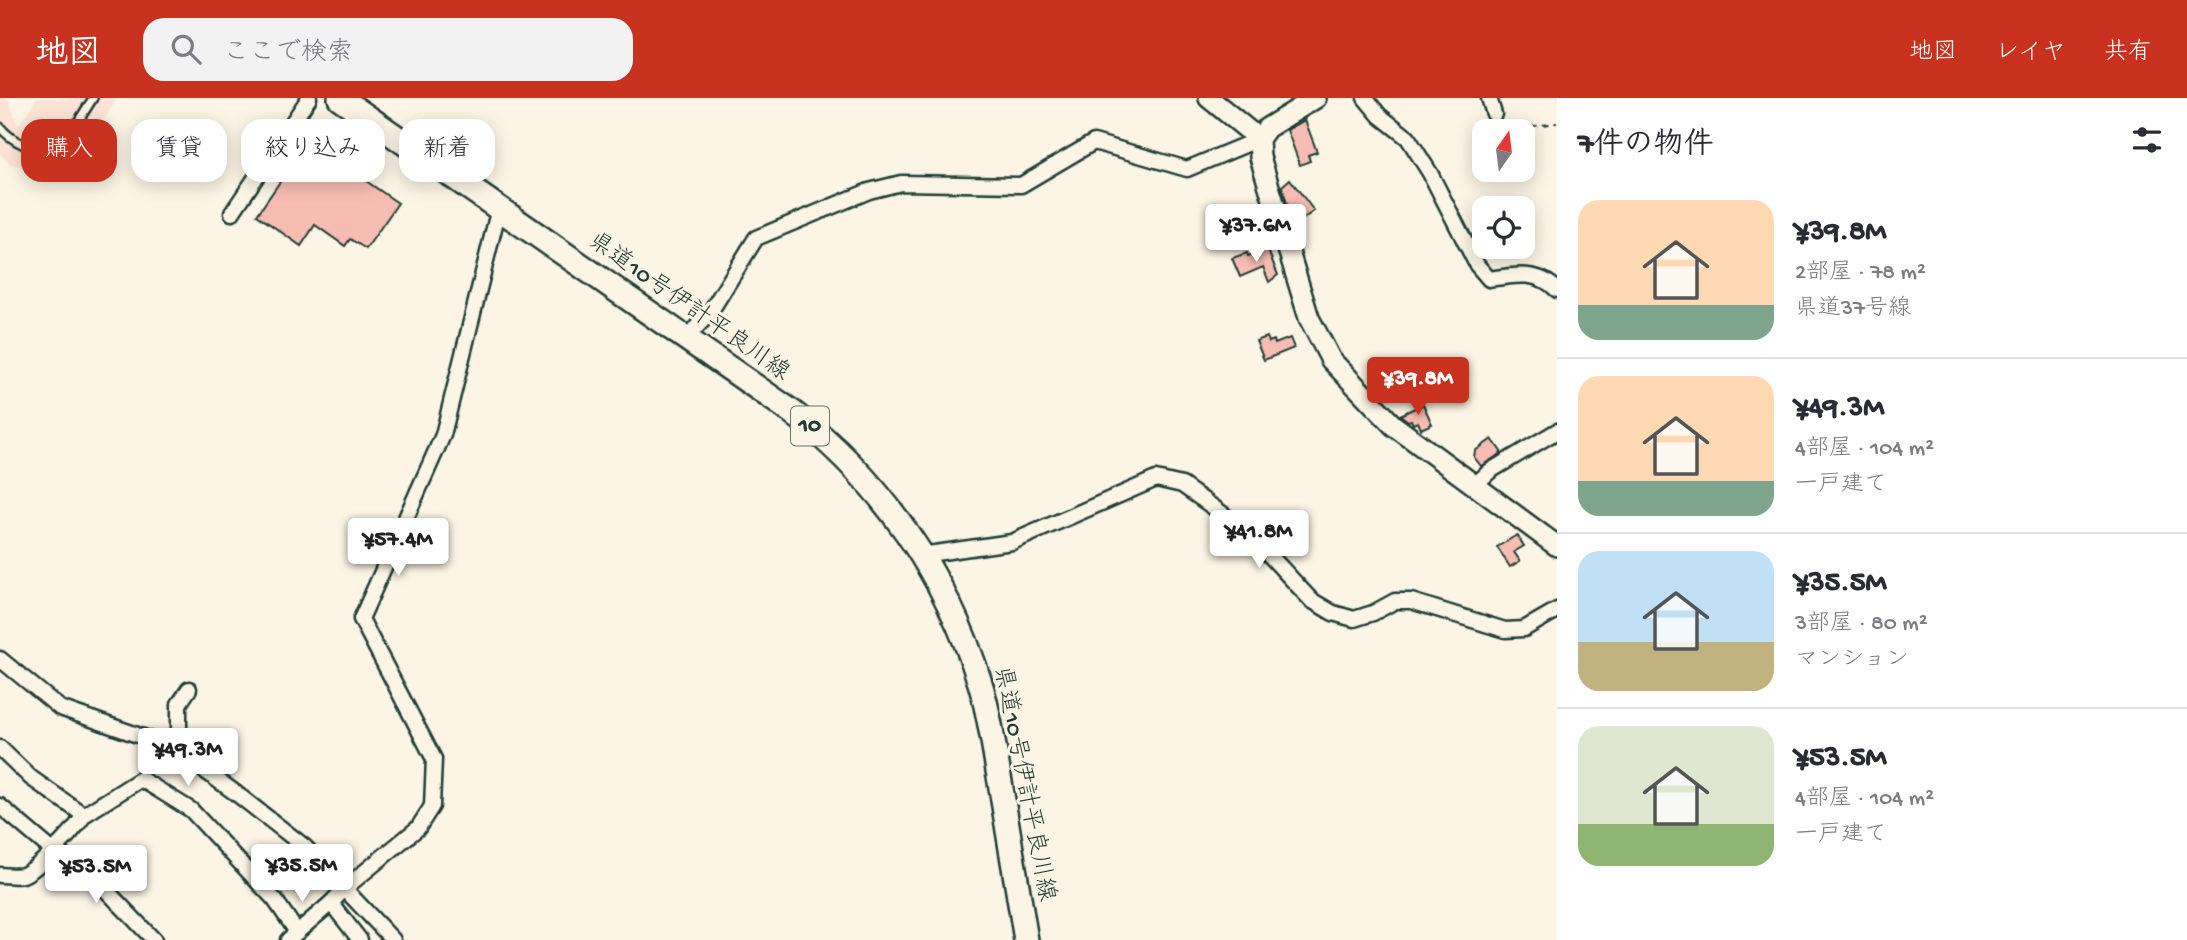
<!DOCTYPE html>
<html lang="ja">
<meta charset="utf-8">
<style>
:root{--surface:#fff;--page:#f2f2f3;--text:#2b2b33;--muted:#7c7c81;--line:#e1e1e2;--accent:#c8321e}
body{margin:0;font-family:"Gochi Hand","Klee One",sans-serif;background:var(--page);color:var(--text);height:100vh;display:flex;flex-direction:column;font-size:26px;white-space:nowrap}
*{box-sizing:border-box;margin:0}
p{font-size:23px;color:var(--muted)}
.icon{flex:none;width:38px;height:38px;fill:none;stroke:currentColor;stroke-width:2;stroke-linecap:round;stroke-linejoin:round}
.map{position:relative;flex:1;overflow:hidden}
.drawer{display:flex;flex-direction:column;background:var(--surface);width:630px}
.drawer>*{flex:none}
.hud{position:absolute;left:21px;top:21px;width:665px;height:63px;display:flex;gap:14px}
.needle{width:46px;rotate:14deg}
.buttons{position:absolute;left:1472px;top:21px;display:grid;gap:14px}
.buttons a{display:grid;place-items:center;width:63px;height:63px;border-radius:14px;background:var(--surface);box-shadow:0 4px 18px #0003;font-size:35px}
.price{position:absolute;translate:-50% -60px;padding:0 16px;border-radius:7px;background:#fff;color:#222;font-size:23px;line-height:46px;filter:drop-shadow(0 2px 4px #0008)}
.price::after{content:'';position:absolute;left:50%;top:42px;width:21px;height:16px;margin-left:-10px;background:inherit;clip-path:polygon(0 0,100% 0,50% 100%)}
.price.selected{background:var(--accent);color:#fff}
ul{padding:0;list-style:none}
li{display:flex;align-items:center;gap:21px;height:175px;padding:0 21px}
li+li{border-top:2px solid var(--line)}
li span{display:grid;place-items:center;flex:none;width:196px;height:140px;border-radius:21px;color:#555}
li>.icon{margin-inline-start:auto}
span .icon{width:84px;height:84px;fill:#fffc;stroke-width:1}
li b{font-size:30px}
h2{display:flex;justify-content:space-between;align-items:center;height:84px;padding:0 21px;font-size:30px}
.pill{padding:0 24px;border-radius:21px;background:var(--surface);box-shadow:0 4px 18px #0003;font-size:24px;line-height:63px}
.pill.selected{background:var(--accent);color:#fff}
header{display:flex;align-items:center;gap:42px;box-sizing:border-box;height:98px;padding:0 35px;background:var(--accent);color:#fff}
header strong{font-size:33px}
nav{display:flex;gap:38px;margin-inline-start:auto;font-size:24px}
.search{width:490px;height:63px;background:var(--page);display:flex;align-items:center;gap:18px;box-sizing:border-box;padding:0 24px;border-radius:21px;color:var(--muted);font-size:26px}
main{display:flex;flex:1;min-height:0}
.map>svg:first-child{display:block}
.built{fill:#fbe4d6}
.building{fill:#f8bdb2;stroke:#1f3d34;stroke-width:2}
.lines{fill:none;stroke-linecap:round;stroke-linejoin:round}
.lane-casing{stroke:#1f3d34;stroke-width:12}
.street-casing{stroke:#1f3d34;stroke-width:19}
.secondary-casing{stroke:#1f3d34;stroke-width:24}
.primary-casing{stroke:#1f3d34;stroke-width:28}
.path{stroke:#1f3d34;stroke-width:2;stroke-dasharray:7 5;stroke-linecap:butt}
.lane{stroke:#fcf5e5;stroke-width:7}
.street{stroke:#fcf5e5;stroke-width:14}
.secondary{stroke:#fcf5e5;stroke-width:19}
.primary{stroke:#fcf5e5;stroke-width:23}
.labels{text-anchor:middle;dominant-baseline:central;stroke-width:6;stroke-linejoin:round;paint-order:stroke}
.shield{fill:#fcf5e5;stroke:#617469;stroke-width:2}
.shield-label{font-size:23px;font-weight:bold;fill:#1f3d34}
.street-label{font-size:24px;fill:#1f3d34;stroke:#fcf5e5}
</style>
<header>
<strong>地図</strong>
<div class="search"><svg class="icon" aria-label="search" viewBox="0 0 24 24"><circle cx="10" cy="10" r="6"/><path d="M15 15l6 6"/></svg>ここで検索</div>
<nav><a>地図</a><a>レイヤ</a><a>共有</a></nav>
</header>
<main>
<div class="map">
<svg width="1557" height="842" viewBox="0 0 1557 842">
<rect width="100%" height="100%" fill="#fcf5e5"/>
<filter id="ink" filterUnits="userSpaceOnUse"><feTurbulence type="fractalNoise" baseFrequency=".0143" numOctaves="2"/><feDisplacementMap in="SourceGraphic" scale="14" xChannelSelector="R" yChannelSelector="G"/><feConvolveMatrix kernelMatrix="1 2 1 2 8 2 1 2 1" color-interpolation-filters="sRGB"/></filter>
<g filter="url(#ink)">
<path class="built" d="M0 0H8L18 28 37 0H117L82 60 57 74 9 66 0 56Z"/>
<g class="building">
<path d="M1305 22 1317 54 1308 57 1310 63 1300 67 1287 32Z"/>
<path d="M302 39 398 105 366 151 350 141 345 148 315 127 301 148 257 117 281 82 275 78Z"/>
<path d="M1290 81 1314 113 1300 123 1287 106 1282 88Z"/>
<path d="M1267 150 1278 177 1269 184 1263 169 1240 179 1232 160 1247 155 1248 158Z"/>
<path d="M1267 239 1269 244 1274 242 1275 246 1290 240 1294 250 1264 262 1256 243Z"/>
<path d="M1423 306 1432 326 1421 331 1418 324 1413 326 1411 322 1408 323 1400 317Z"/>
<path d="M1492 341 1502 355 1481 368 1474 359 1475 353Z"/>
<path d="M1517 437 1524 448 1514 454 1520 463 1510 469 1497 449Z"/>
</g>
<g class="lines">
<defs>
<path id="lane" d="M0 29C13 45 30 50 50 55L62 49 93 0"/>
<g id="street">
<path d="M1365 0 1380 18 1408 40 1430 75 1477 167 1489 181C1514 177 1538 172 1557 192"/>
<path d="M1489 0 1494 16"/>
<path d="M232 115 309 0"/>
<path d="M686 240 709 216 756 140 869 93 901 85 1021 87 1094 44 1187 71 1259 41"/>
<path d="M1476 386 1490 373 1557 333"/>
<path d="M921 457 1012 444 1156 381 1182 387 1220 414 1251 437 1311 502 1333 515 1354 521 1373 515 1395 503H1411L1505 532 1524 531 1557 512"/>
<path d="M0 561 60 610 172 649 237 696 305 749 393 842"/>
<path d="M172 649 179 638V606L189 591"/>
<path d="M0 650 31 680 84 717"/>
<path d="M0 708 53 753 85 770 154 842"/>
<path d="M0 777C6 777 17 779 23 777 38 771 76 731 84 717L141 681 191 712 275 802 297 834"/>
<path d="M331 805 360 842"/>
<path d="M288 842 331 805 345 790 418 730 432 708 434 661 361 521 443 337 499 110"/>
</g>
<g id="secondary">
<path d="M1209 0 1259 41"/>
<path d="M1316 0 1267 30 1259 41 1260 59 1309 220 1331 262 1393 327 1557 448"/>
</g>
<path id="primary" d="M340 0 792 314C881 382 947 478 980 585 990 617 994 651 1000 684 1009 737 1017 789 1026 842"/>
</defs>
<use href="#lane" class="lane-casing"/>
<use href="#street" class="street-casing"/>
<use href="#secondary" class="secondary-casing"/>
<use href="#primary" class="primary-casing"/>
<path class="path" d="M1498 30V33L1557 25"/>
<use href="#lane" class="lane"/>
<use href="#street" class="street"/>
<use href="#secondary" class="secondary"/>
<use href="#primary" class="primary"/>
</g>
</g>
<g class="labels">
<rect class="shield" x="791" y="308.5" width="38" height="39" rx="5"/>
<g class="shield-label">
<text x="810" y="328">10</text>
</g>
<g class="street-label">
<text transform="translate(688 210) rotate(35)">県道10号伊計平良川線</text>
<text transform="translate(1023 686) rotate(79)">県道10号伊計平良川線</text>
</g>
</g>
</svg>
<div class="buttons">
<a><svg class="needle" viewBox="-14 -14 28 28"><path d="M0-13l5 13h-10z" fill="#e53935"/><path d="M0 13l5-13h-10z" fill="#7c7c81"/></svg></a>
<a><svg class="icon" aria-label="locate" viewBox="0 0 24 24"><circle cx="12" cy="12" r="6"/><path d="M12 2v4M12 18v4M2 12h4M18 12h4"/></svg></a>
</div>
<b class="price" style="left:1256px;top:166px">¥37.6M</b>
<b class="price selected" style="left:1418px;top:319px">¥39.8M</b>
<b class="price" style="left:1259px;top:472px">¥41.8M</b>
<b class="price" style="left:398px;top:480px">¥57.4M</b>
<b class="price" style="left:188px;top:690px">¥49.3M</b>
<b class="price" style="left:302px;top:806px">¥35.5M</b>
<b class="price" style="left:96px;top:807px">¥53.5M</b>
<div class="hud">
<a class="pill selected">購入</a>
<a class="pill">賃貸</a>
<a class="pill">絞り込み</a>
<a class="pill">新着</a>
</div>
</div>
<section class="drawer">
<h2>7件の物件<svg class="icon" aria-label="filters" viewBox="0 0 24 24"><path d="M4 7h16M4 17h16"/><circle cx="9" cy="7" r="2"/><circle cx="15" cy="17" r="2"/></svg></h2>
<ul>
<li><span style="background:linear-gradient(#ffd9b3 75%,#7fa58c 0)"><svg class="icon" aria-label="home" viewBox="0 0 24 24"><path d="M3 11l9-7 9 7M6 9v11h12V9"/></svg></span><div><b>¥39.8M</b><p>2部屋 · 78 m²</p><p>県道37号線</p></div></li>
<li><span style="background:linear-gradient(#ffd9b3 75%,#7fa58c 0)"><svg class="icon" aria-label="home" viewBox="0 0 24 24"><path d="M3 11l9-7 9 7M6 9v11h12V9"/></svg></span><div><b>¥49.3M</b><p>4部屋 · 104 m²</p><p>一戸建て</p></div></li>
<li><span style="background:linear-gradient(#bfe0f5 65%,#c2b280 0)"><svg class="icon" aria-label="home" viewBox="0 0 24 24"><path d="M3 11l9-7 9 7M6 9v11h12V9"/></svg></span><div><b>¥35.5M</b><p>3部屋 · 80 m²</p><p>マンション</p></div></li>
<li><span style="background:linear-gradient(#dfe7d0 70%,#8fb573 0)"><svg class="icon" aria-label="home" viewBox="0 0 24 24"><path d="M3 11l9-7 9 7M6 9v11h12V9"/></svg></span><div><b>¥53.5M</b><p>4部屋 · 104 m²</p><p>一戸建て</p></div></li>
</ul>
</section>
</main>
